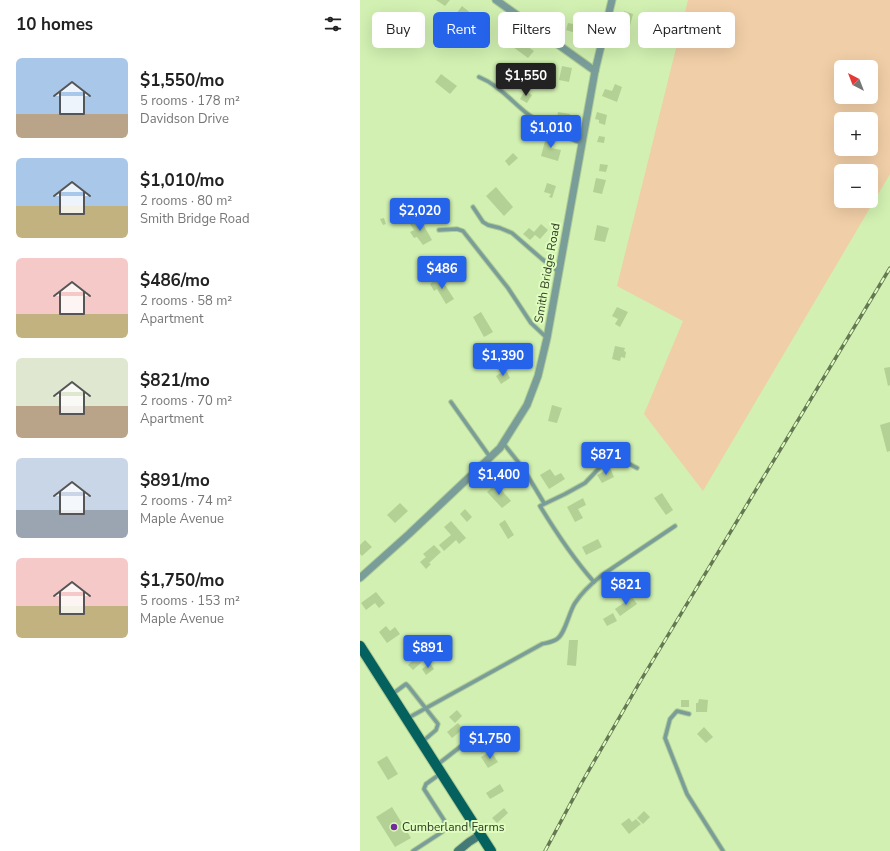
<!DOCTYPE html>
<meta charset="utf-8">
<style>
:root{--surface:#fff;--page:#f6f6f6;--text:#222;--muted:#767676;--accent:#2563eb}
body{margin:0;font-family:"Nunito Sans",sans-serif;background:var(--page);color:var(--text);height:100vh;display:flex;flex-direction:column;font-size:15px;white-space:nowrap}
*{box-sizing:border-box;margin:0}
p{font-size:13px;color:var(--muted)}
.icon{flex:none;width:22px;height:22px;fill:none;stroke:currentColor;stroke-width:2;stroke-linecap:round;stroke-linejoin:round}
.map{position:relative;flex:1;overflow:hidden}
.side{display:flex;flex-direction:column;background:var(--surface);width:360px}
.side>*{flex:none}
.guide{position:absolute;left:12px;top:12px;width:380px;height:36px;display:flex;gap:8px}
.needle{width:26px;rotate:318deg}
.tools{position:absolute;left:474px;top:60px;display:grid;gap:8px}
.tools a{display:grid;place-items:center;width:44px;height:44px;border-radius:6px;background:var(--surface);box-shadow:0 4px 16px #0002;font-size:20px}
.price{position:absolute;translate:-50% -34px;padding:0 9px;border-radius:4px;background:var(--accent);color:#fff;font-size:13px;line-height:26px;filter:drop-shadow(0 1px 2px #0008)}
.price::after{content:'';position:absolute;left:50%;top:24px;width:12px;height:9px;margin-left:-6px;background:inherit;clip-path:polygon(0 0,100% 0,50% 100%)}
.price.selected{background:#222;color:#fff}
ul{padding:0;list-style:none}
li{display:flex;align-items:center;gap:12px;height:100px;padding:0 16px}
li span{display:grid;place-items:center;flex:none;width:112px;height:80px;border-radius:6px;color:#555}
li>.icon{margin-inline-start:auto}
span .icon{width:48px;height:48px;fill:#fffc;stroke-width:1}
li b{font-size:17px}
h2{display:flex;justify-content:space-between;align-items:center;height:48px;padding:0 16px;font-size:17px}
.chip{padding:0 14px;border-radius:6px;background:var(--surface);box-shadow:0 4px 16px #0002;font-size:14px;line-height:36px}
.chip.selected{background:var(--accent);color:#fff}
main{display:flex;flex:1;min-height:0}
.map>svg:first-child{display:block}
.green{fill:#f0cea7;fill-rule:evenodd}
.building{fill:#b3d194}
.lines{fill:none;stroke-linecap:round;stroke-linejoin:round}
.lane-casing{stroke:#b1cc95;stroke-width:5.5}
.street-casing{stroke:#b1cc95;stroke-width:9}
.secondary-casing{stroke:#b1cc95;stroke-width:10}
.primary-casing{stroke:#b1cc95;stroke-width:12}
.lane{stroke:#799d99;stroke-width:3.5}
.street{stroke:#799d99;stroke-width:7}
.secondary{stroke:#417a76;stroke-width:8}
.primary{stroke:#05615d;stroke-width:10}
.rail-casing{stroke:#657853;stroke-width:3.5}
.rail{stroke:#defdbe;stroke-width:2;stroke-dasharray:6;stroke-linecap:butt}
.poi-dot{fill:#732b9e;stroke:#defdbe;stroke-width:1.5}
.labels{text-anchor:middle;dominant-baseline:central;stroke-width:4;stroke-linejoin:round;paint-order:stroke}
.street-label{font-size:12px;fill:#2f3b23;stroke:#defdbe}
.poi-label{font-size:12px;fill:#2f3b23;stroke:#defdbe;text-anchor:start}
</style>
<main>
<section class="side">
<h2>10 homes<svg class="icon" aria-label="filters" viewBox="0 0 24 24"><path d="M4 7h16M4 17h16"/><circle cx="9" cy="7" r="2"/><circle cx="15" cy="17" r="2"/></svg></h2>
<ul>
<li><span style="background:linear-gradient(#a9c7e8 70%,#b9a48a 0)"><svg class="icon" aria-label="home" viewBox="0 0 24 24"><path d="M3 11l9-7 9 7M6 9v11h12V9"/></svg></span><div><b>$1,550/mo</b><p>5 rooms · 178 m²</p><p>Davidson Drive</p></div></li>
<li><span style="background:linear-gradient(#a9c7e8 60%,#c2b280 0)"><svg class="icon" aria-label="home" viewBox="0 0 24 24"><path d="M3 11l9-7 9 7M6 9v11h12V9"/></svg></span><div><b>$1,010/mo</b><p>2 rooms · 80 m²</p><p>Smith Bridge Road</p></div></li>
<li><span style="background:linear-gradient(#f6c9c9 70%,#c2b280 0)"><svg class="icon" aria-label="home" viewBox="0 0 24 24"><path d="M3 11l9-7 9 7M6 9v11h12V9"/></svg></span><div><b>$486/mo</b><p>2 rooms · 58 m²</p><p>Apartment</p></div></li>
<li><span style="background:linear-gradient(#dfe7d0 60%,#b9a48a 0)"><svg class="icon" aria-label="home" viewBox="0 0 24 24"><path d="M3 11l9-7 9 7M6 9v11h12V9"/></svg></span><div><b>$821/mo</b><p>2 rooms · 70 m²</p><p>Apartment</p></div></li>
<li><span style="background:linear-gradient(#c9d6e8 65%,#9aa5b1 0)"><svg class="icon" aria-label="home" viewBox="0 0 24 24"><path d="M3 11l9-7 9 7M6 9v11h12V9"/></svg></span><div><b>$891/mo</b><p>2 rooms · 74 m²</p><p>Maple Avenue</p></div></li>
<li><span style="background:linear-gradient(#f6c9c9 60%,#c2b280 0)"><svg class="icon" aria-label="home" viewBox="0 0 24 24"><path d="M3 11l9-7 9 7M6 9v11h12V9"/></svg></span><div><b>$1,750/mo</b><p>5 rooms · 153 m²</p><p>Maple Avenue</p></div></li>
</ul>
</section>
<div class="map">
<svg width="530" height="851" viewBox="0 0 530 851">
<rect width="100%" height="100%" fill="#d1f0b1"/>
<path class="green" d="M328 0H530V174L343 491 284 414 323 321 257 286ZM481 67H511V97H481ZM481 119H511V149H481ZM481 171H511V201H481Z"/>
<g class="building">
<path d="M76 0H90L85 6Z"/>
<path d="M102 6 119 20 113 27 96 14Z"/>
<path d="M264 11 273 14 270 26 261 24Z"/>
<path d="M216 17 227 20 222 35 206 30 208 23 213 24Z"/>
<path d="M158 40 174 51 168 58 153 47Z"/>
<path d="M202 66 212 68 209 82 199 80Z"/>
<path d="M81 74 97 86 90 94 75 82Z"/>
<path d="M255 84 262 87 257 102 242 96 245 89 252 91Z"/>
<path d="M165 91 172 95 167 103 160 99Z"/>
<path d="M198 112 210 114 208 125 196 122Z"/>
<path d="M237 112 247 115 245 125 239 123V120L235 119Z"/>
<path d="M187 134 197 136 194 145 192 144 191 148 201 150 198 161 181 156Z"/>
<path d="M239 136 245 137 244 143 237 142Z"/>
<path d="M153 153 158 158 149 166 145 161Z"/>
<path d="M240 164 248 165 246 172 239 171Z"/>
<path d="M236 178 246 180 242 194 233 192Z"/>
<path d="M187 183 196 186 192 198 189 197 191 194 184 192Z"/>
<path d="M136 187 153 207 144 216 126 196Z"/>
<path d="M24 218 26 224 23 225 20 219Z"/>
<path d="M60 219 72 240 63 245 57 237 54 238 50 232 54 230 50 224Z"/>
<path d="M181 224 188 230 180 239 175 235 170 240 163 234 169 228 174 232Z"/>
<path d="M237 225 249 228 245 242 234 240Z"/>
<path d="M80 277 94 299 86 304 77 289 74 291 70 284Z"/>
<path d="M257 307 268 312 260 327 255 324 258 319 252 316Z"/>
<path d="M121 312 133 332 124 337 113 317Z"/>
<path d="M255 346 265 348 264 351 266 352 265 358 261 357 260 361 252 359Z"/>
<path d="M530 367V385L528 386 524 368Z"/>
<path d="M146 370 150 378 141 384 136 376Z"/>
<path d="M192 405 202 408 197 423 188 421Z"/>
<path d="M530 422V451L527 452 520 425Z"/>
<path d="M250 468 254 477 242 483 237 475Z"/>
<path d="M190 469 195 476 201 473 205 479 189 489 180 475Z"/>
<path d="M136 484 151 501 142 508 127 492Z"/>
<path d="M302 493 313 510 306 515 294 498Z"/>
<path d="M223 498 226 505 218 509 223 518 215 522 207 507Z"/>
<path d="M40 503 48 511 35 523 27 515Z"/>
<path d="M105 509 112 517 107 522 100 514Z"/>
<path d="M145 520 154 535 148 539 139 524Z"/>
<path d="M91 521 106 538 99 544 96 540 84 551 79 545 91 535 84 527Z"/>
<path d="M238 539 242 547 226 555 222 547Z"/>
<path d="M5 540 12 547 2 556 0 554V545Z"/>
<path d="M74 545 81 552 69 563 71 564 66 569 60 562 66 557 63 554Z"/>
<path d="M16 592 25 603 19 608 15 603 6 610 1 603Z"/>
<path d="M272 597 277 604 260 616 255 609Z"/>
<path d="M253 613 257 621 247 626 243 619Z"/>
<path d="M26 626 30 631 35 627 40 634 27 643 19 632Z"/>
<path d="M54 637 59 642 51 648 47 643Z"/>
<path d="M209 640H218L216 666 207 665Z"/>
<path d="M58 655 63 661 53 670 48 665Z"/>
<path d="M70 663 74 669 66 675 62 669Z"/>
<path d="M339 699 348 700 347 712H336V703H338Z"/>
<rect x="321" y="700" width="8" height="7"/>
<path d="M97 710 102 716 95 723 89 717Z"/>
<path d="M98 723 103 729 92 738 87 732Z"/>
<path d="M344 727 353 737 346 743 337 734Z"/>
<path d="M129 731 137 742 122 753 114 741Z"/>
<path d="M131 751 138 762 128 768 121 757Z"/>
<path d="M27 756 38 774 28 780 17 762Z"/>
<path d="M140 784 144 791 130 799 126 793Z"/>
<path d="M32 807 51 838 35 847 16 817Z"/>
<path d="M144 808 148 813 137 823 132 818Z"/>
<path d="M284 811 290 817 283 824 277 818Z"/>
<path d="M269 818 272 822 276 819 281 824 269 834 261 824Z"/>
</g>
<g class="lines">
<defs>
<g id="lane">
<path d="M119 77C139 85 152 102 169 115 185 126 203 137 222 143"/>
<path d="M113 207 123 222 128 225 140 228 152 233 182 259 198 271"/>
<path d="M79 230 97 229 103 231 148 288 171 323 187 338"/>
<path d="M91 402 130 457"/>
<path d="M143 443 163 468 184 503"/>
<path d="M234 582C212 557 197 534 180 506L205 494 225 483 245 462 260 459 277 468"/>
<path d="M31 695 46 684 49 687 78 724 76 730 62 742"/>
<path d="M329 714 317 711 310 719 305 738 327 794 363 851"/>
<path d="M48 718 182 644C186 643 193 642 197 639 205 634 209 612 215 603 222 592 232 583 242 575L315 526"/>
<path d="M77 765 123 729"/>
<path d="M53 851 82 832 85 828 84 820 64 789 66 784 80 774"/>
</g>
<g id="street">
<path d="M136 0 235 71"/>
<path d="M0 578 49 534 140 448 167 405 178 376 187 338 235 71 252 0"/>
</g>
<path id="secondary" d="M98 851 109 842 120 835"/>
<path id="primary" d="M0 646 131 851"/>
</defs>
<use href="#lane" class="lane-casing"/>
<use href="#street" class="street-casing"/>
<use href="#secondary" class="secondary-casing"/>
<use href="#primary" class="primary-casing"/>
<use href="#lane" class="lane"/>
<use href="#street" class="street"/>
<use href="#secondary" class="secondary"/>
<use href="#primary" class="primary"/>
<defs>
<path id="rail" d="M185 851 221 784 281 680 530 268"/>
</defs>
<use href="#rail" class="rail-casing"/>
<use href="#rail" class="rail"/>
</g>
<circle class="poi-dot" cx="34" cy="827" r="4"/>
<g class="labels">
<g class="street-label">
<text transform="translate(187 273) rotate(-80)">Smith Bridge Road</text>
</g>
<g class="poi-label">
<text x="42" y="827">Cumberland Farms</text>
</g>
</g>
</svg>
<div class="tools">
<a><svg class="needle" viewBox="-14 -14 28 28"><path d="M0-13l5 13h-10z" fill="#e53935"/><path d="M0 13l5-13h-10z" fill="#767676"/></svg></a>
<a>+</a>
<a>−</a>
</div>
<b class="price selected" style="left:166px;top:97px">$1,550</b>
<b class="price" style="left:191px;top:149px">$1,010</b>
<b class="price" style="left:60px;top:232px">$2,020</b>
<b class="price" style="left:82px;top:290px">$486</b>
<b class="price" style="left:143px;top:377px">$1,390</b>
<b class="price" style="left:246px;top:476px">$871</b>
<b class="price" style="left:139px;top:496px">$1,400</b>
<b class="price" style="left:266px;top:606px">$821</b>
<b class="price" style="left:68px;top:669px">$891</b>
<b class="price" style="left:130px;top:760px">$1,750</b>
<div class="guide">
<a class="chip">Buy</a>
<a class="chip selected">Rent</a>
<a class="chip">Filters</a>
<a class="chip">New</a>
<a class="chip">Apartment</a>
</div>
</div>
</main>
